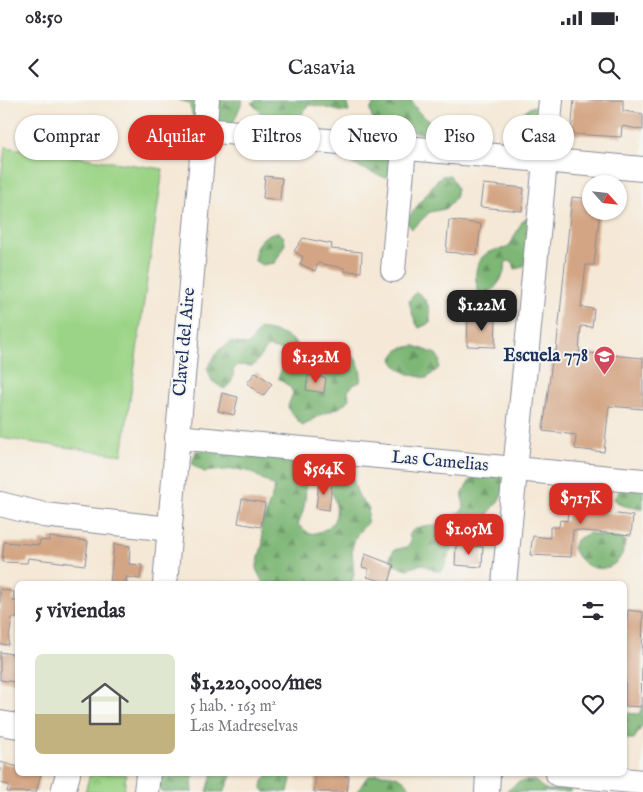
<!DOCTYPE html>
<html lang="es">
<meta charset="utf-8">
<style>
:root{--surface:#fff;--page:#f2f2f3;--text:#2b2b33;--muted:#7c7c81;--line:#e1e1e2;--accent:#d93025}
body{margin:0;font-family:"IM FELL English",serif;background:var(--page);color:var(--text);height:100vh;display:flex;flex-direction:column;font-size:19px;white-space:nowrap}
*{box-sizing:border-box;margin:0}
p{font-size:16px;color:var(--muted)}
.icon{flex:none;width:28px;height:28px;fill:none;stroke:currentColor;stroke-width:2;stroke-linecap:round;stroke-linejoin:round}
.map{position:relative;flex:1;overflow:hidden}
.panel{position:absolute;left:15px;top:481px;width:612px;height:195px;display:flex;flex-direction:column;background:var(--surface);border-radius:8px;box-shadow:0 1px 4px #0004}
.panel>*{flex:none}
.guide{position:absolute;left:15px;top:15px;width:614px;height:45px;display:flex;gap:10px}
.needle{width:32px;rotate:117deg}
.fabs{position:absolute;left:582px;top:75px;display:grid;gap:10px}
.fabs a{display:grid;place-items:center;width:45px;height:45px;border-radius:50%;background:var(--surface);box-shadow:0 1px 4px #0004;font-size:25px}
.price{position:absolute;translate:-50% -42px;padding:0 11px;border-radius:10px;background:var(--accent);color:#fff;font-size:16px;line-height:32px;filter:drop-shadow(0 1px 2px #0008)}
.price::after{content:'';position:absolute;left:50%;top:30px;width:15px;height:11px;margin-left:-8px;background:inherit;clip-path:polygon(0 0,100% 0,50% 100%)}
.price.active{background:#222;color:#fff}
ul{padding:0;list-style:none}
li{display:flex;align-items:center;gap:15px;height:125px;padding:0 20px}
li+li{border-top:1px solid var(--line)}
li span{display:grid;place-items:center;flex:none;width:140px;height:100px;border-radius:8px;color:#555}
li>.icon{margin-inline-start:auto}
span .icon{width:60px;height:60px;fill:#fffc;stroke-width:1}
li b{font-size:21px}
h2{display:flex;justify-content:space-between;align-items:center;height:60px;padding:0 20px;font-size:21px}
.chip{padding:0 18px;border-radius:22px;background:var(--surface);box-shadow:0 1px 4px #0004;font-size:18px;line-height:45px}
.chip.active{background:var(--accent);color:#fff}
.status{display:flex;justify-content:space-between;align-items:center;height:35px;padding:0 25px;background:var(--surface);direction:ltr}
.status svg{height:14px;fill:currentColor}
header{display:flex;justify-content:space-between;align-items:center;height:65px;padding:0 20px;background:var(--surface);font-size:22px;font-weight:600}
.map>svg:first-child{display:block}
.grass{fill:#9cd487;stroke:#5c8272}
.forest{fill:url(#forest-firs);stroke:#4c7269}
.park{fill:url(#park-tufts);stroke:#5c8272}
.building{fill:#d3a584}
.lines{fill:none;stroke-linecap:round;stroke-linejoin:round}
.minor-casing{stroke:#888c9a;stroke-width:26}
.minor{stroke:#fff;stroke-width:24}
.labels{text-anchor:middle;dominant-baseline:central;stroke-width:4;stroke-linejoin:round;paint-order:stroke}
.street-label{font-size:18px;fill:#1b2f5e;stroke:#f6f6f2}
.poi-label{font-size:18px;font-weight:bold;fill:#1b2f5e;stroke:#f6f6f2;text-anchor:end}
</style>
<div class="status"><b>08:50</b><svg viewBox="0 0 49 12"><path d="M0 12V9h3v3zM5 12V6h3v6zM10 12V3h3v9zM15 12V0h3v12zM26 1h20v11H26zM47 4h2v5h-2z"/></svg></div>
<header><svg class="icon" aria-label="back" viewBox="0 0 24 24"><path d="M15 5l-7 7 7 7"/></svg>Casavia<svg class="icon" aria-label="search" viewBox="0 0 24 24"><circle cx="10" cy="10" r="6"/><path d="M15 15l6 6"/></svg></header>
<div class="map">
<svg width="643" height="692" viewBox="0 0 643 692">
<defs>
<pattern id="forest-firs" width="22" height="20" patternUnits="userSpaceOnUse" patternTransform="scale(1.25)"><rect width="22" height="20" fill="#7db674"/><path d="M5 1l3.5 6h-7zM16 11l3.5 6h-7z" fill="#669462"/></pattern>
<pattern id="park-tufts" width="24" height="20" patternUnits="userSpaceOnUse" patternTransform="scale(1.25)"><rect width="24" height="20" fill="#9cd487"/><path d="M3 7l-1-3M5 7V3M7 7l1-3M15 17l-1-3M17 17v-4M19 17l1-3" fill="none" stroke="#86b677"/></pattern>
</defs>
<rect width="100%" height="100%" fill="#f6f6f2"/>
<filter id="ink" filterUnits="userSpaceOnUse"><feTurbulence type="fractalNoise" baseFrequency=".02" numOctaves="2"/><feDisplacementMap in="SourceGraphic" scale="10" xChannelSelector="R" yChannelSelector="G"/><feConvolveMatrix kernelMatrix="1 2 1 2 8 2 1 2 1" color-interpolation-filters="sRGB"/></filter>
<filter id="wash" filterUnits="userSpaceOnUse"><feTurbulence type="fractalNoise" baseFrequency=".0096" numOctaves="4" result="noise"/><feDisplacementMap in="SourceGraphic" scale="20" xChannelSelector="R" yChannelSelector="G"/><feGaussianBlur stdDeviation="1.12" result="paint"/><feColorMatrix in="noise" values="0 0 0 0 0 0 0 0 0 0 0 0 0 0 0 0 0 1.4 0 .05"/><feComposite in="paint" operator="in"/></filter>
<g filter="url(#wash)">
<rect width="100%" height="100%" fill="#f5e8d6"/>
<path class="grass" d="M5 47 163 69 122 355 0 338V85Z"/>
<g class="forest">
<path d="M179 0H243L232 26 195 24 189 3Z"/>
<path d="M257 0H346L349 12C334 12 323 5 308 5L300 17 287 28 262 14 251 3Z"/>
<path d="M375 0H411C428 34 453 22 483 22L488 35 478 45 374 24 370 11Z"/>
<path d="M533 6 540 8V21L527 40 516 37 512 32C514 18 522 12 533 6Z"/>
<path d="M358 52 385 55 391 59 392 72 386 78 352 64 353 57Z"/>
<path d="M450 75 457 89 455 98 445 109 430 112 412 129 406 121 437 80 442 76Z"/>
<path d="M529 117 527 160 523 167 515 169 513 162 506 161C505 176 498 186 487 195H480C474 182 473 163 486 154 491 150 503 149 509 147L522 122Z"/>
<path d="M278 132 284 137 285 144 275 163 262 165 255 161C253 146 263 133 278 132Z"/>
<path d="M416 192C428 198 431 211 430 223L419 228C414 221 411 210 409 201Z"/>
<path d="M259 229C277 231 291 236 303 250 313 249 325 246 335 248 353 250 364 265 360 282L353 285 348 291 349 299C340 310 332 310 320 315 314 318 309 323 303 326L290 312 288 306 293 293 290 287 278 278 287 257 284 251 268 247 253 266 238 265 233 270C234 279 232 283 224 289L212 281 207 268 219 250 231 242 247 245 252 241Z"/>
<path d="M415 246 436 254 440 260 439 268 427 278C413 276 398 273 392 259 396 248 404 247 415 246Z"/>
<path d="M240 345 278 356 303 369C308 389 306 406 298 425L310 434C343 429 341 405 326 382L330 369 341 362C360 378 349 391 369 408L367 423 357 434 352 448 354 476 350 484 263 483 256 469 263 442 261 427 275 387 251 372 236 369 204 372 192 364 196 351Z"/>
<path d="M478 375H501C508 392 498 402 488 414L499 421 500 428 489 438 481 426 475 422C456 432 451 453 442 471H435L422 464 408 469 394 465 390 457 394 450 407 447 411 441 409 434C418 424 429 425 442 426L464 408 462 393 471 379Z"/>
<path d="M643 387V410C632 406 623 409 614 399L621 388Z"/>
<path d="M589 433 625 440C624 475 585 478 573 448L576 440Z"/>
<path d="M643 605V625L634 639H627L625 613 639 614Z"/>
<path d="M158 674H195L192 680 193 692H161Z"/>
<path d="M212 674H232L224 692H207Z"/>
<path d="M268 674H288L291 679 288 692H265L262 688 263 681Z"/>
<path d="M376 674C394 674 403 675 413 692H357L367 677Z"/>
<path d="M533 680C539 683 544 691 551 690 559 690 562 686 571 690L570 692H506L518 682Z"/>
</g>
<path class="park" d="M90 674H126L124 692H85Z"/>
<g id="blocks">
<g class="building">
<path d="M574 0H623V11L643 14V30L622 26 621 37 571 34Z"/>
<path d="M265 76 282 78 280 100 263 98Z"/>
<path d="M483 84 524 88 522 111 480 107Z"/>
<path d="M572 97 591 99V111H600L594 165H586L581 207 594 209 592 227 581 226 579 252 643 258V309L609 306 604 352 575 349 576 335 543 331 553 252H556Z"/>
<path d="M449 120 481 124 477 155 446 152Z"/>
<path d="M303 138 332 144 331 149 362 152 361 172 344 171V168L318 163 315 171 300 164 303 157 294 151Z"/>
<path d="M468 216 496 217 495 247 467 246Z"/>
<path d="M256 272 272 284 263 296 247 283Z"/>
<path d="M308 275 326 278 324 293 306 290Z"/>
<path d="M222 293 238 297 234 315 218 311Z"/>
<path d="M319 381 332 383 329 410 316 408Z"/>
<path d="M570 390 603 393 602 412 633 416 631 435 573 430 571 457 530 455 533 436 550 438V427H559L560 420 567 421Z"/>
<path d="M242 399 265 403 261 427 238 423Z"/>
<path d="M49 437 88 441 85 465 28 458 27 463 2 462 4 442 39 445 40 440 49 441Z"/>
<path d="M114 444 130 446 129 464 142 465 140 479 126 477V484H110Z"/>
<path d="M456 445 483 447 482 467 455 465Z"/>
<path d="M365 454 394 465 389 483 367 477 369 469 362 467Z"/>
<path d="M0 489 14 492 13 501H18V518H12L8 545 0 544Z"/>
<path d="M628 510 643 512 641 607 625 606V535Z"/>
<path d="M0 552 18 555 15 582 0 580Z"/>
<path d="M0 662 18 667V674H41L36 692H7L9 685 0 683Z"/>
<path d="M316 674 349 676 347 692H314Z"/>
</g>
</g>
</g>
<g filter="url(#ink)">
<use href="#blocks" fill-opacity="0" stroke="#888c9a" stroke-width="1"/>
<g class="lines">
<defs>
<g id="minor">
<path d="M204 30 643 69"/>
<path d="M393 170 404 48"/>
<path d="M177 337 643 381"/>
<path d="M0 404 44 415 170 429"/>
<path d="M165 484 207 0"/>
<path d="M504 484 551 0"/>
<path d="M0 623 18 626"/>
<path d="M558 674 643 682"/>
<path d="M63 692 68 674"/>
<path d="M146 692 148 674"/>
<path d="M487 692 488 674"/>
</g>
</defs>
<use href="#minor" class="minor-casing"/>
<use href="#minor" class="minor"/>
</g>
</g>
<defs>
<symbol id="school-pin" viewBox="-11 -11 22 30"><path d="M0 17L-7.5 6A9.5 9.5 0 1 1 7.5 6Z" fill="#d1495b" stroke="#f6f6f2"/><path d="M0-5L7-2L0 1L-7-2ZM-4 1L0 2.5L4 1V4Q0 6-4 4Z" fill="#fff"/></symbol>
</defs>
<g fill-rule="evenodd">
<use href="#school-pin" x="592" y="244" width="25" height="34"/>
</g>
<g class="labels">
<g class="street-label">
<text transform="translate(185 242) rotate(-85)">Clavel del Aire</text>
<text transform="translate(440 362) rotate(5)">Las Camelias</text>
</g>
<g class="poi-label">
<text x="588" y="256">Escuela 778</text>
</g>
</g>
</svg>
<div class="fabs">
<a><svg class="needle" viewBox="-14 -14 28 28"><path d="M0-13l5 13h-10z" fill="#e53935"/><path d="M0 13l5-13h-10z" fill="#7c7c81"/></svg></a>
</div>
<b class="price active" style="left:482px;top:232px">$1.22M</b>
<b class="price" style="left:316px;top:284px">$1.32M</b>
<b class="price" style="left:324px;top:396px">$564K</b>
<b class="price" style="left:581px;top:425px">$717K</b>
<b class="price" style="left:469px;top:456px">$1.05M</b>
<div class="guide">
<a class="chip">Comprar</a>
<a class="chip active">Alquilar</a>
<a class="chip">Filtros</a>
<a class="chip">Nuevo</a>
<a class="chip">Piso</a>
<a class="chip">Casa</a>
</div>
<section class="panel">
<h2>5 viviendas<svg class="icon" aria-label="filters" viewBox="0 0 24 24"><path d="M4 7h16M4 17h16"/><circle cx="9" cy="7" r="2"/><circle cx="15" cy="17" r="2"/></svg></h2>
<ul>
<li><span style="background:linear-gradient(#dfe7d0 60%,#c2b280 0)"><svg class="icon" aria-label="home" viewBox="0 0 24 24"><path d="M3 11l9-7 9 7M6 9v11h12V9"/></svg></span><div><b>$1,220,000/mes</b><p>5 hab. · 163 m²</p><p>Las Madreselvas</p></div><svg class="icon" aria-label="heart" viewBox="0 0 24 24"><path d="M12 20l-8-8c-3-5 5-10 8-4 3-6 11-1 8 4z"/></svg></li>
</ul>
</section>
</div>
